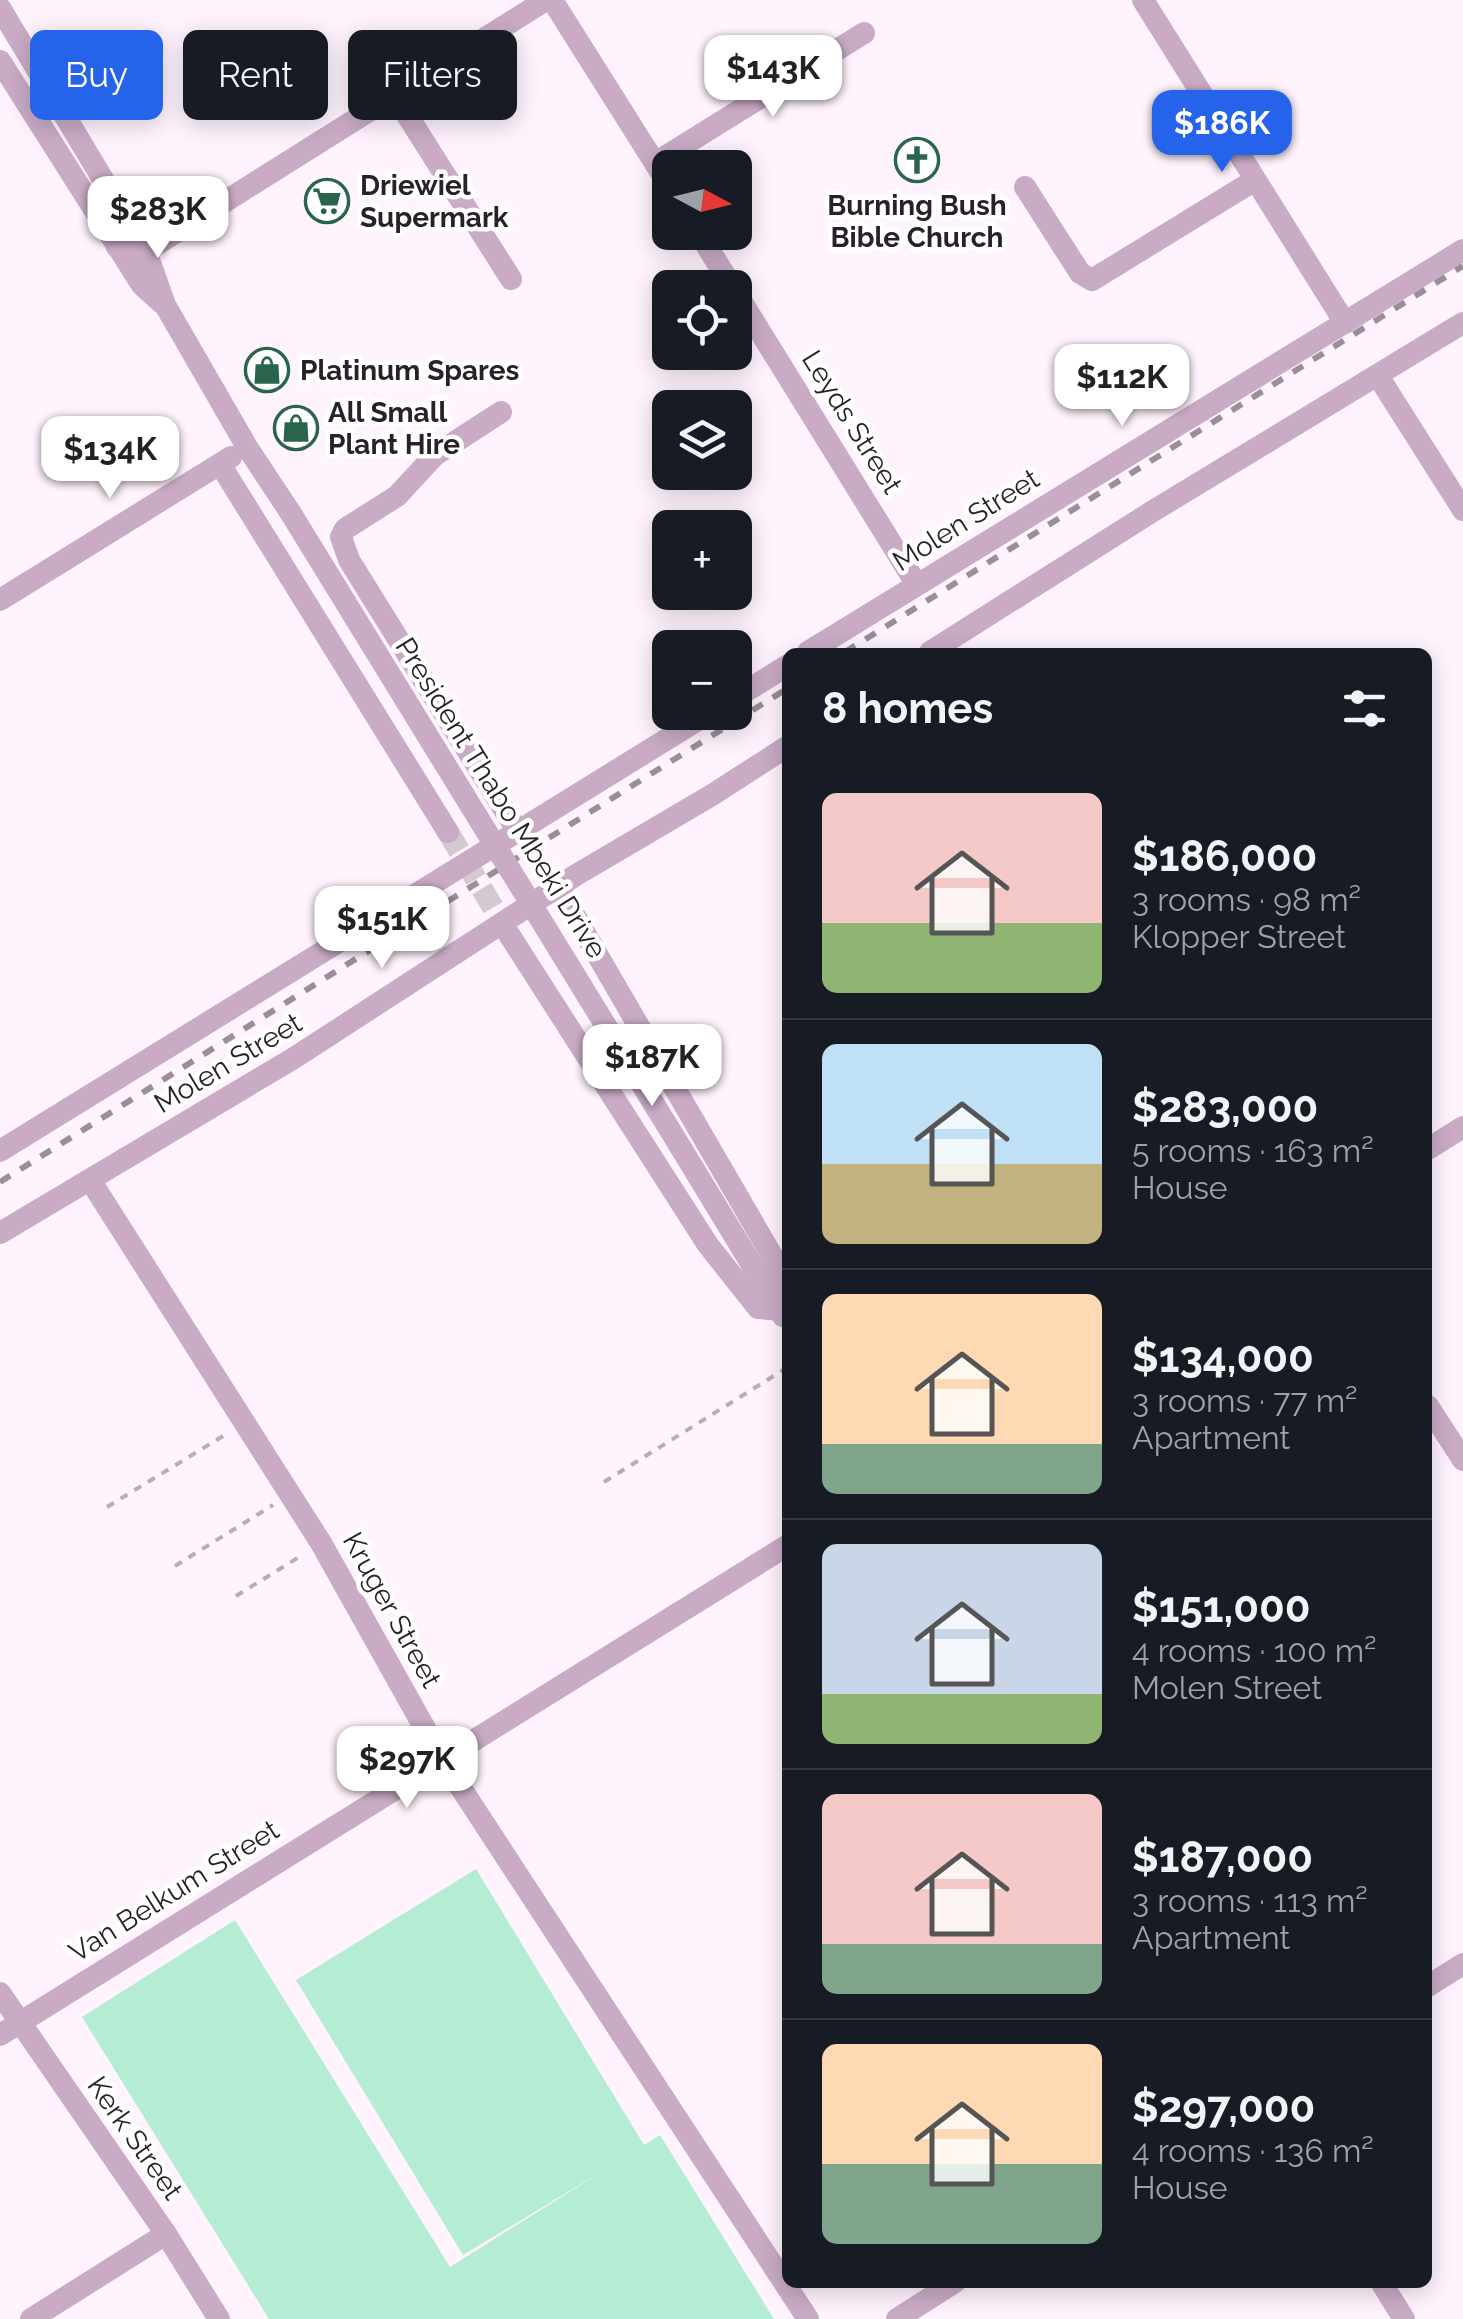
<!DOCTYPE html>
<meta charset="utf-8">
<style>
:root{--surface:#171b24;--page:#242831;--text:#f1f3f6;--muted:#9ea1a6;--line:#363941;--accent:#2563eb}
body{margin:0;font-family:Raleway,sans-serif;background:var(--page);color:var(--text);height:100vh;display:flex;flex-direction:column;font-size:38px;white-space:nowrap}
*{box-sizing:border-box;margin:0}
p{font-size:32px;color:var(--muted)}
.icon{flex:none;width:55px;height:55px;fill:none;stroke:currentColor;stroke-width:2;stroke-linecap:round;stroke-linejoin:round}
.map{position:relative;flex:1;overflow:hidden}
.details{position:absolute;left:782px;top:648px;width:650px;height:1640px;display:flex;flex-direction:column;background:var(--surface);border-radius:15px;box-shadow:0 5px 25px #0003}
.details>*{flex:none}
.hud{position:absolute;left:30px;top:30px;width:602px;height:90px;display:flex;gap:20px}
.needle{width:65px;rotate:97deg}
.fabs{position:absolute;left:652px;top:150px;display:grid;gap:20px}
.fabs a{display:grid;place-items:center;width:100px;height:100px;border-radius:15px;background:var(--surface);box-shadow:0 5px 25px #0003;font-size:50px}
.price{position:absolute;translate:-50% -85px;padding:0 22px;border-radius:20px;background:#fff;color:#222;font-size:32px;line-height:65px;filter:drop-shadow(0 2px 5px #0008)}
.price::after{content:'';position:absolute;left:50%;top:60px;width:30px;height:22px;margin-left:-15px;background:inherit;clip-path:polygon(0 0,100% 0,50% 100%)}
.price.current{background:var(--accent);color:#fff}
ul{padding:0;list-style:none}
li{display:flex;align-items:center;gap:30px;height:250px;padding:0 40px}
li+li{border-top:2px solid var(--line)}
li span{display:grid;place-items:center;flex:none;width:280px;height:200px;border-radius:15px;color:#555}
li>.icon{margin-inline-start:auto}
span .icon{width:120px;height:120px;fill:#fffc;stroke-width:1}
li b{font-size:42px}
h2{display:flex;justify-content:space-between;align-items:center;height:120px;padding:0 40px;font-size:42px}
.pill{padding:0 35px;border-radius:15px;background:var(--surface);box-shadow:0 5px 25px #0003;font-size:35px;line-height:90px}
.pill.current{background:var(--accent);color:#fff}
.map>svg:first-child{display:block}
.green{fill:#b4edd3}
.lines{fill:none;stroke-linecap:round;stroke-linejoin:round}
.minor-tunnel{stroke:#d4c9d3;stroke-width:22;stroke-dasharray:22 11;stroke-linecap:butt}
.path{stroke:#b8acb6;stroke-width:4;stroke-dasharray:8 8;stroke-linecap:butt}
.minor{stroke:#c9abc6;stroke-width:22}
.rail{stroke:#9a8f99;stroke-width:6;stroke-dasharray:12 12;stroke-linecap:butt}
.minor-bridge{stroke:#c9abc6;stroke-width:22}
.labels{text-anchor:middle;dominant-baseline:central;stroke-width:9;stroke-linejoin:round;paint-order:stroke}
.poi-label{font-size:28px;font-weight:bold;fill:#2a2029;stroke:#fff;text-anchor:start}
.street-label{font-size:28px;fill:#2a2029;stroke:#fff}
</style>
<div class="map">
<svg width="1463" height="2319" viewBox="0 0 1463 2319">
<rect width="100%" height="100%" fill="#fff3fd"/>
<path class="green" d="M476 1869 644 2145 660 2135 774 2319H269L82 2017 235 1920 450 2267 606 2169 463 2255 296 1980Z"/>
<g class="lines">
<path class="minor-tunnel" d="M448 832 510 936"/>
<g class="path">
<path d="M604 1482 788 1367"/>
<path d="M107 1507 228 1433"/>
<path d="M175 1566 273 1505"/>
<path d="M236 1596 304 1554"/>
</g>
<g class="minor">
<path d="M552 0 670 187"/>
<path d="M1143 0 1345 323"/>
<path d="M0 8 146 251 165 305 247 447 290 512"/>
<path d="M0 61 142 285 162 303"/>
<path d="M395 96 511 279"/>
<path d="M655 163 864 33"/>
<path d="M1025 187 1080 273 1092 280 1255 180"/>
<path d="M698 232 733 288"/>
<path d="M117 247 132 252 146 251 546 0"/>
<path d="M735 291 917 585"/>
<path d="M1378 376 1463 510"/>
<path d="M501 412 435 455 397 496 345 529 341 537 349 560 518 832"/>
<path d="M220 464 448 832"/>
<path d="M0 600 231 457"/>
<path d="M808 652 1463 250"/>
<path d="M930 652 1153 511 1463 323"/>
<path d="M735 698 788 665"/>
<path d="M510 936 708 1245 758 1308 780 1310 786 1290 774 1259 558 887"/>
<path d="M681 1148 783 1316"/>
<path d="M1428 1149 1463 1127"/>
<path d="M0 1151 711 712"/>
<path d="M90 1180 321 1543 442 1759 808 2319"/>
<path d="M0 1233 294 1058 576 875 712 795 788 746"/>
<path d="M1428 1406 1463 1460"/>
<path d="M1428 1986 1463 1964"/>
<path d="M0 1993 166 2234 219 2319"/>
<path d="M0 2035 788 1545"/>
<path d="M1381 2282 1404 2319"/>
<path d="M31 2319 166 2234"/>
<path d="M897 2319 955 2282"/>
</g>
<g class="rail">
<path d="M845 652 1463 266"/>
<path d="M0 1182 788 688"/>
</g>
<path class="minor-bridge" d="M290 512 681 1148"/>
</g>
<defs>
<symbol id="church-ring" viewBox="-11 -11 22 22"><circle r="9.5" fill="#fff" stroke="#2a644d" stroke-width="1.5"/><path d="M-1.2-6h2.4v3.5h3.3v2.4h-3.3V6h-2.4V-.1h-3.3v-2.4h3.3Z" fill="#2a644d"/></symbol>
<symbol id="supermarket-ring" viewBox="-11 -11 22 22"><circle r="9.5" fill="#fff" stroke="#2a644d" stroke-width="1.5"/><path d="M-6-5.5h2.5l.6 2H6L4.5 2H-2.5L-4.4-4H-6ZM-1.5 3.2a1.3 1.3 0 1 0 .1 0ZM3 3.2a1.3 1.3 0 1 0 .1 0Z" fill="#2a644d"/></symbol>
<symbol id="shop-ring" viewBox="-11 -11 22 22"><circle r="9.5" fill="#fff" stroke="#2a644d" stroke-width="1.5"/><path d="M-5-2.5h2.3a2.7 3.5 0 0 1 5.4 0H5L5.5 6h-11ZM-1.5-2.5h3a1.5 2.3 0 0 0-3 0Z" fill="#2a644d"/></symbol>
</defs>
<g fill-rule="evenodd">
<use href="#church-ring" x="892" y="135" width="50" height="50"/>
<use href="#supermarket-ring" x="302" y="176" width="50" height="50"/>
<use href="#shop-ring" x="242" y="345" width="50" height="50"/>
<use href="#shop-ring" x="271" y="403" width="50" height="50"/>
</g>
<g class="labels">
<g class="poi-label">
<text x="360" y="185">Driewiel<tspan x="360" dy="32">Supermark</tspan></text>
<text x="917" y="205" text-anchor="middle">Burning Bush<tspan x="917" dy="32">Bible Church</tspan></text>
<text x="300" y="370">Platinum Spares</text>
<text x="328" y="412">All Small<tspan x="328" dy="32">Plant Hire</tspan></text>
</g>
<g class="street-label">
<text transform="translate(852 422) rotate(58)">Leyds Street</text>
<text transform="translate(966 520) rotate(-32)">Molen Street</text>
<text transform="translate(501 798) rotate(58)">President Thabo Mbeki Drive</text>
<text transform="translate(228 1063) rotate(-31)">Molen Street</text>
<text transform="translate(392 1610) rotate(61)">Kruger Street</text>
<text transform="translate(174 1891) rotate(-32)">Van Belkum Street</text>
<text transform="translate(135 2138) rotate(55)">Kerk Street</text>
</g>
</g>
</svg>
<div class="fabs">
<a><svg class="needle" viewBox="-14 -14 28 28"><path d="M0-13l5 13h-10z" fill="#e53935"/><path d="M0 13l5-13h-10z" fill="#9ea1a6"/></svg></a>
<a><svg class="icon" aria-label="locate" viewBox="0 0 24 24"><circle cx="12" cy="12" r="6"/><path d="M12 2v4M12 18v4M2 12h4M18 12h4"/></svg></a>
<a><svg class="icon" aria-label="layers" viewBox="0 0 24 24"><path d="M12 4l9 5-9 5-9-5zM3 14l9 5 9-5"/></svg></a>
<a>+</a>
<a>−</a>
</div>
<b class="price" style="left:773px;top:120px">$143K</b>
<b class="price current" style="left:1222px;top:175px">$186K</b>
<b class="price" style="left:158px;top:261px">$283K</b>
<b class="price" style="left:1122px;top:429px">$112K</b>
<b class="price" style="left:110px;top:501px">$134K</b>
<b class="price" style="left:382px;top:971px">$151K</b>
<b class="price" style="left:652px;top:1109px">$187K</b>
<b class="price" style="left:407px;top:1811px">$297K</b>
<div class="hud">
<a class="pill current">Buy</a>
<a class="pill">Rent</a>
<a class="pill">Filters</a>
</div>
<section class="details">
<h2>8 homes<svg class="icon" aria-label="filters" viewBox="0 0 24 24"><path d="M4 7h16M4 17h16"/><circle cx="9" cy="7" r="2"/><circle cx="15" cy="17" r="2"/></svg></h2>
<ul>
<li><span style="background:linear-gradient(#f6c9c9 65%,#8fb573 0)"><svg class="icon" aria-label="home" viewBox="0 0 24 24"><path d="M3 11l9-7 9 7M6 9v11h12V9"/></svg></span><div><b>$186,000</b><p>3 rooms · 98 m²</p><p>Klopper Street</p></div></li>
<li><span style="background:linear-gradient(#bfe0f5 60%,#c2b280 0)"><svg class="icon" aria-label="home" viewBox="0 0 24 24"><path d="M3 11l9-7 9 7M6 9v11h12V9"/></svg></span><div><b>$283,000</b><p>5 rooms · 163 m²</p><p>House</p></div></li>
<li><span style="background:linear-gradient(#ffd9b3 75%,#7fa58c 0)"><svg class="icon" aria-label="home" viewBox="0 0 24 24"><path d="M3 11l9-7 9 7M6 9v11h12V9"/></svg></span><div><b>$134,000</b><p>3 rooms · 77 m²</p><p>Apartment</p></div></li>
<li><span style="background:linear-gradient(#c9d6e8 75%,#8fb573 0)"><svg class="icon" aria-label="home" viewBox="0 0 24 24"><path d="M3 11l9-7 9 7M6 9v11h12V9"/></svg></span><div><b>$151,000</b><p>4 rooms · 100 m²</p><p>Molen Street</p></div></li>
<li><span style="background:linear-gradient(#f6c9c9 75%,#7fa58c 0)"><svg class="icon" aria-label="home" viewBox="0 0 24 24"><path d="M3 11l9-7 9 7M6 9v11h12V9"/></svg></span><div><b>$187,000</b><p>3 rooms · 113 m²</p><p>Apartment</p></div></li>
<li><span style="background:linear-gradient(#ffd9b3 60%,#7fa58c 0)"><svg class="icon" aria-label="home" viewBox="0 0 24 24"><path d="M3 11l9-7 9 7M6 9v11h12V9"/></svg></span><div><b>$297,000</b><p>4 rooms · 136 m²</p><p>House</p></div></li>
</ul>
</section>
</div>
